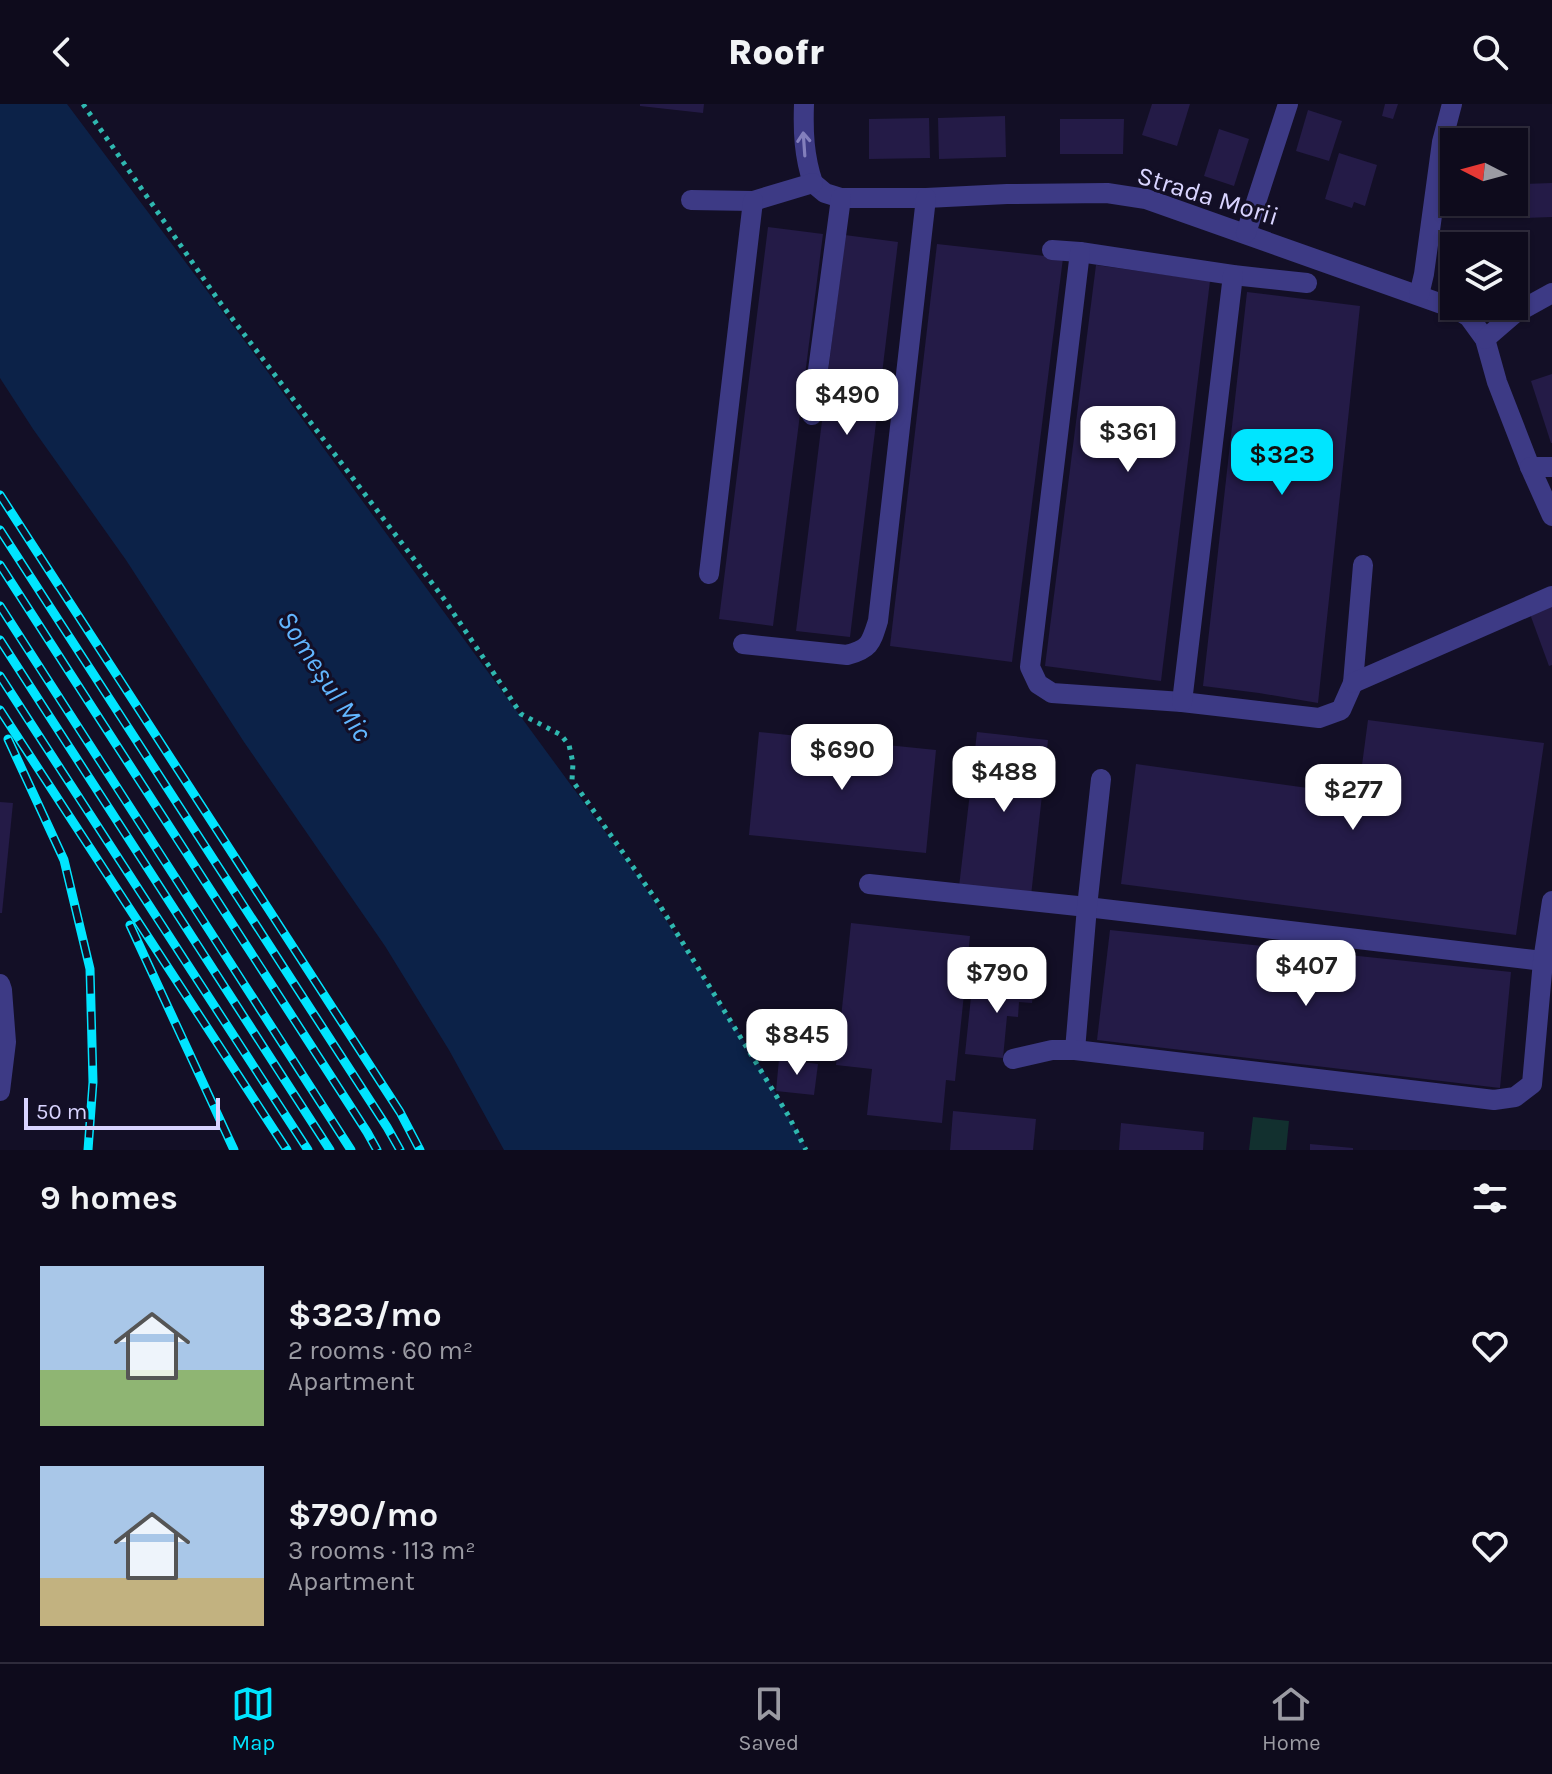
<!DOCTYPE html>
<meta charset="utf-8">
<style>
:root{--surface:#0e0b1c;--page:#1c1929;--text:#f1f3f6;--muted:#9b9ba3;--line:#2e2b3b;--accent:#00e5ff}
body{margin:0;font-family:Karla,sans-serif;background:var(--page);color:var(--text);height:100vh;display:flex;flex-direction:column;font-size:30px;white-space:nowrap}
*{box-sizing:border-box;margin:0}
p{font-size:26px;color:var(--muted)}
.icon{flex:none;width:44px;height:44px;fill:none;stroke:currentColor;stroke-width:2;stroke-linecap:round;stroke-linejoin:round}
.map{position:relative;height:1046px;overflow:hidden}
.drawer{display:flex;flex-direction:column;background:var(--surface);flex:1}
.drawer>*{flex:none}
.needle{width:52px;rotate:276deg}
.tools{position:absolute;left:1440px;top:24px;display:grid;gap:16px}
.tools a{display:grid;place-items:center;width:88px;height:88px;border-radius:0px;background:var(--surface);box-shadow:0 2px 6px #0004,0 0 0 2px var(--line);font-size:40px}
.scale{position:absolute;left:24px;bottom:20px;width:196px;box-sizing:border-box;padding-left:8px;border:4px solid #d9d4ff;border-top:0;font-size:22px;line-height:28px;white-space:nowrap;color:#d9d4ff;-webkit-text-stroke:6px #130f26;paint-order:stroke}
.price{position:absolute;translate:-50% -68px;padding:0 18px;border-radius:16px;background:#fff;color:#222;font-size:26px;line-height:52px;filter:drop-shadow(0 2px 4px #0008)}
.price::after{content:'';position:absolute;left:50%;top:48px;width:24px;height:18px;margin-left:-12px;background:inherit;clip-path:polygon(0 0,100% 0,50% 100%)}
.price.current{background:var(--accent);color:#111}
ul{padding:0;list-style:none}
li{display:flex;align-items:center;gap:24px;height:200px;padding:0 40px}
li span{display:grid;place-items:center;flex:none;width:224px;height:160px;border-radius:0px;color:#555}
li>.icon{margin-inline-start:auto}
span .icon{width:96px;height:96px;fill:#fffc;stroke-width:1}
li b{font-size:34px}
h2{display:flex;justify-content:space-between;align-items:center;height:96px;padding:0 40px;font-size:34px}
header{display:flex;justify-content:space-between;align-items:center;height:104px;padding:0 40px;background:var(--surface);font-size:36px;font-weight:800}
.menu{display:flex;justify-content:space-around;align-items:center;height:112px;border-top:2px solid var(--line);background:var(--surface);font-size:22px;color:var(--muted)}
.menu a{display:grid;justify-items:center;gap:4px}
.menu .current{color:var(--accent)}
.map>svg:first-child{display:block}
.green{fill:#12302f}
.water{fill:#0c2248}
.building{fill:#241b47}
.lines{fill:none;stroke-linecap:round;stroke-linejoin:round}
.path{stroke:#2fb8b0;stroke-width:5;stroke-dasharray:4 6;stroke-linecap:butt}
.minor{stroke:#3d3a85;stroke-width:20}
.rail-casing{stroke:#00e5ff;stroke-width:9}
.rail{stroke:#130f26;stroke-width:6;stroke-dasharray:18;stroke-linecap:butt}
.oneway{stroke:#837fbc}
.labels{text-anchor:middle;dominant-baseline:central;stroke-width:6;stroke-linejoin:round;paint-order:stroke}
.street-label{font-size:26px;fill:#d9d4ff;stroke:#130f26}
.water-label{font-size:28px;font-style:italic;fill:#62b6ff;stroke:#130f26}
</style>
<header><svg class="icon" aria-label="back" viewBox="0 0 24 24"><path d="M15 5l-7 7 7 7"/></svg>Roofr<svg class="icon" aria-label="search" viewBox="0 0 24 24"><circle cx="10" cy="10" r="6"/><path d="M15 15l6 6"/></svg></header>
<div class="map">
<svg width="1552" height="1046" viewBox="0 0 1552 1046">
<rect width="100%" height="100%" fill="#130f26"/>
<path class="green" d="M1253 1013 1289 1017 1286 1046H1249Z"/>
<path class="water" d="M0 0H67L264 263 637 771 761 963 807 1046H504L449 946 385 842 244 638 126 456 33 325 0 274Z"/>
<g class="building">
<path d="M640 0H704L703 9 640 2Z"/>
<path d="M1152 0H1190L1177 42 1142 31Z"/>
<path d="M1385 0H1398L1393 15 1382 12Z"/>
<path d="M1308 6 1342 17 1329 57 1296 47Z"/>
<path d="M1005 12 1006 53 939 55 938 14Z"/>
<path d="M929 14 930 54 869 55V15Z"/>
<path d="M1060 15H1124L1123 50H1060Z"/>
<path d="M1219 25 1249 35 1234 82 1204 72Z"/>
<path d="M1339 49 1377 61 1365 102 1354 98 1352 104 1325 95Z"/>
<path d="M1552 79V113L1521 114 1520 80Z"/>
<path d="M768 123 823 130 773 522 719 515Z"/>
<path d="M845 131 898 138 850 533 796 527Z"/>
<path d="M937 140 1063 154 1012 558 890 542Z"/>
<path d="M1096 161 1210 177 1161 577 1045 562Z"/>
<path d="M1247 188 1360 202 1318 599 1259 589 1203 582Z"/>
<path d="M1552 270V339H1551L1531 277Z"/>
<path d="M1552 502V561L1549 562 1530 510Z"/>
<path d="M1368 616 1544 639 1516 831 1121 780 1136 660 1358 691Z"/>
<path d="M759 628 936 646 926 749 749 731Z"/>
<path d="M977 628 1048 636 1031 792 959 783Z"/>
<path d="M0 698 13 699 2 809H0Z"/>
<path d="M851 819 970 832 955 977 946 976 942 1019 867 1011 872 965 836 961Z"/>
<path d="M1110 826 1511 868 1500 984 1097 936Z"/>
<path d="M1005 865 1036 868 1032 899 1019 898 1018 913 1007 912 1003 954 965 950 971 893 1002 896Z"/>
<path d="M779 955 818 960 814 991 776 987Z"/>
<path d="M953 1007 1036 1015 1033 1046H950Z"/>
<path d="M1121 1019 1204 1028 1203 1046H1119Z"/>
<path d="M1310 1040 1353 1044V1046H1310Z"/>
</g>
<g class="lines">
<path class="path" d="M83 0 219 197 444 495 521 610 561 631 569 641 573 659 572 676 659 800 788 1011 806 1046"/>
<g class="minor">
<path d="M804 0C803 28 804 52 813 79"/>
<path d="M813 79 825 89 841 94H926L1007 90 1107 89 1146 95 1456 205 1469 213 1485 235 1497 278 1530 363 1552 412"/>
<path d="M691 96 753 97 813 79"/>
<path d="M1246 129 1288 0"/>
<path d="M1052 146 1080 148 1233 171 1307 179"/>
<path d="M1080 148 1030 563 1038 580 1052 589 1182 598 1319 614 1341 606 1353 579 1363 461"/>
<path d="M1419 191 1424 170 1442 38 1452 0"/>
<path d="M1485 235 1514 210 1552 189"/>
<path d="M812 311 841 94"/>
<path d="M1530 363H1552"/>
<path d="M709 470 753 97"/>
<path d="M743 540 847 551C870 545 871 539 878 517L926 94"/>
<path d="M1353 579 1552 492"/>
<path d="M1182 598 1233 171"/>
<path d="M869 780 1087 803 1543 857"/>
<path d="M0 880 2 886 6 938 0 987"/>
<path d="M1075 946 1087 803 1101 675"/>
<path d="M1013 955 1052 946H1075L1494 996 1515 993 1532 980 1543 857 1552 797"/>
</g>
<defs>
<g id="rail">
<path d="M0 391 400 1008 420 1046"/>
<path d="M0 426 387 1023 400 1046"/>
<path d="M0 461 367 1028 377 1046"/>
<path d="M0 502 351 1046"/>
<path d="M0 536 330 1046"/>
<path d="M0 572 308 1046"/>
<path d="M0 606 287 1046"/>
<path d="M8 635 64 756 90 865 93 978 88 1046"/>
<path d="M130 821 234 1046"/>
</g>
</defs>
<use href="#rail" class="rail-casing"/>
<use href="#rail" class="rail"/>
</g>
<defs><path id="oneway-shaft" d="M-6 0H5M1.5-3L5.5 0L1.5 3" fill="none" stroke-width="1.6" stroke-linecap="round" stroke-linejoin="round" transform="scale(2)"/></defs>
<use class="oneway" href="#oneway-shaft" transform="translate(804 40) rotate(-94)"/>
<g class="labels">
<g class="street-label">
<text transform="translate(1208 92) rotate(17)">Strada Morii</text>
</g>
<g class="water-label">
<text transform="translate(325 572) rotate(57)">Someșul Mic</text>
</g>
</g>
</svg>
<div class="tools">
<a><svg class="needle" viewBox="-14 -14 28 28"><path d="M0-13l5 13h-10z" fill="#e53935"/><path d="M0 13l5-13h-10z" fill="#9b9ba3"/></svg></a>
<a><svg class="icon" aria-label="layers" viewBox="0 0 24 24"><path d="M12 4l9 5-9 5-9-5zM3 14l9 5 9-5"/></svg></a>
</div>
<div class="scale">50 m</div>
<b class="price" style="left:847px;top:333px">$490</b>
<b class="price" style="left:1128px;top:370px">$361</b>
<b class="price current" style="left:1282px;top:393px">$323</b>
<b class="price" style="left:842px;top:688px">$690</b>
<b class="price" style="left:1004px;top:710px">$488</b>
<b class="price" style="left:1353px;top:728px">$277</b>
<b class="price" style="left:1306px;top:904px">$407</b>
<b class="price" style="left:997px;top:911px">$790</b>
<b class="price" style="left:797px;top:973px">$845</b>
</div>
<section class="drawer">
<h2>9 homes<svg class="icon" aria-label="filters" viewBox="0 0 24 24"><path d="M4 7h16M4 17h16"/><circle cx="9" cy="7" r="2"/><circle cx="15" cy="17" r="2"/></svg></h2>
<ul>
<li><span style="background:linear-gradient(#a9c7e8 65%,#8fb573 0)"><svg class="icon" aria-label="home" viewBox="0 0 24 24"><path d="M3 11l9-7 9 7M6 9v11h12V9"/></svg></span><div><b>$323/mo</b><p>2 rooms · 60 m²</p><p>Apartment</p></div><svg class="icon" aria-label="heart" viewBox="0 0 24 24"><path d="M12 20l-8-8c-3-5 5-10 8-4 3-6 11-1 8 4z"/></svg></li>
<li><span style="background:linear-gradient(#a9c7e8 70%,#c2b280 0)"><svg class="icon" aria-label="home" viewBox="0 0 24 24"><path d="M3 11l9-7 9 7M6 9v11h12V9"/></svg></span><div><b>$790/mo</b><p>3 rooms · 113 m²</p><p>Apartment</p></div><svg class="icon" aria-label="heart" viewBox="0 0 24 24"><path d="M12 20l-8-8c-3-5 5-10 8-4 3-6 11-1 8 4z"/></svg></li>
</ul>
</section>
<nav class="menu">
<a class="current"><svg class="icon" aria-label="map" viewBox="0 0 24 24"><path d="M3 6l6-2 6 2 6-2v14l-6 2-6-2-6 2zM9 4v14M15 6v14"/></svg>Map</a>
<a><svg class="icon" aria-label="saved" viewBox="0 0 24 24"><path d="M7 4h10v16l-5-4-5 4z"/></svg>Saved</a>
<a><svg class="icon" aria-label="home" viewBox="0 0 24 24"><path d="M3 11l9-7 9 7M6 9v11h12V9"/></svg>Home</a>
</nav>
